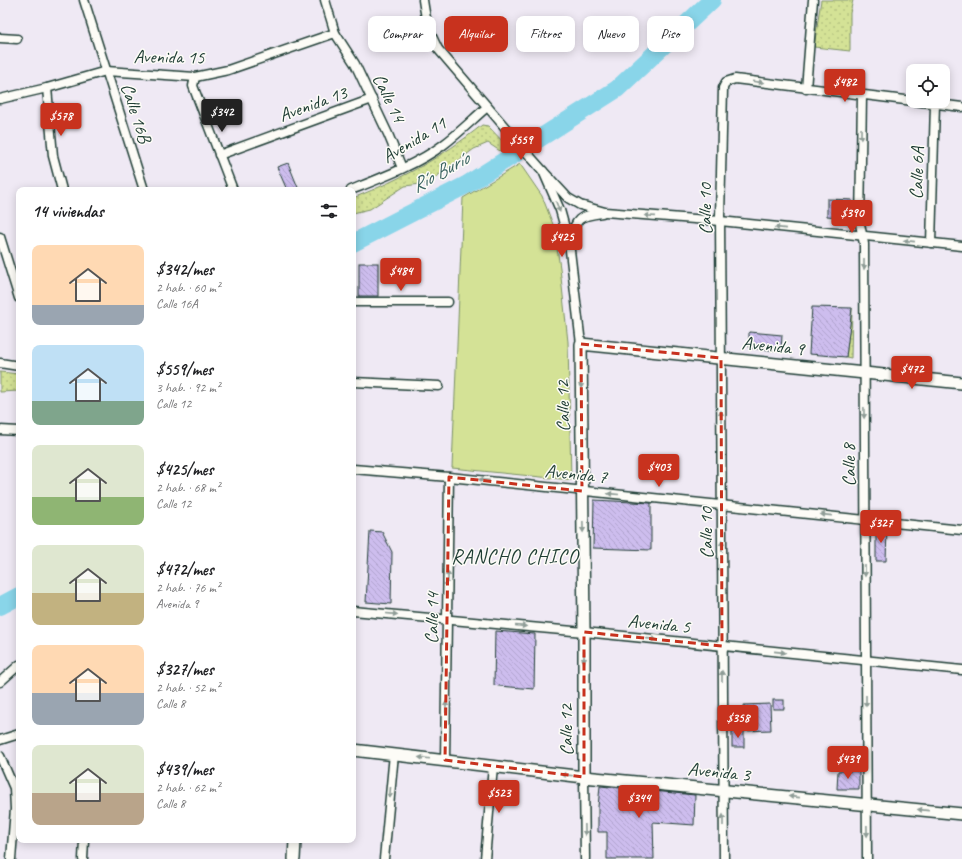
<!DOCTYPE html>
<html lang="es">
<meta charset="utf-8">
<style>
:root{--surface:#fff;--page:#f6f6f6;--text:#202124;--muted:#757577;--accent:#c8321e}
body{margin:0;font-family:Caveat,sans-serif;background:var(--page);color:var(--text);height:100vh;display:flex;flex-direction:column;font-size:15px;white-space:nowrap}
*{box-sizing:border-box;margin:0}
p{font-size:13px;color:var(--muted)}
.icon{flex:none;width:22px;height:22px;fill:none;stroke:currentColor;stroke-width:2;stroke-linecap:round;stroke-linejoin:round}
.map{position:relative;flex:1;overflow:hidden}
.panel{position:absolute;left:16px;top:187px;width:340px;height:656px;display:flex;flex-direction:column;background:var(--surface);border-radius:8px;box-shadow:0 2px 10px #0003}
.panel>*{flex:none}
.guide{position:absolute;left:368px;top:16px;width:380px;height:36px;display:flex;gap:8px}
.tools{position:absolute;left:906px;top:64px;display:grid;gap:8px}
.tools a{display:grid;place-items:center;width:44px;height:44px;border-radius:8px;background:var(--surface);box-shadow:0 2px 10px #0003;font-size:20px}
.price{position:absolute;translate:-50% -34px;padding:0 9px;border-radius:4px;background:var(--accent);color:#fff;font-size:13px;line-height:26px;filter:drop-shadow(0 1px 2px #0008)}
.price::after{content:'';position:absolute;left:50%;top:24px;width:12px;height:9px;margin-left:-6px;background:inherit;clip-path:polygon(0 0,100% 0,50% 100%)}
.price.on{background:#222;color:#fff}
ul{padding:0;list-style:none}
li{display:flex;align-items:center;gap:12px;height:100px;padding:0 16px}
li span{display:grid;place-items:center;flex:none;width:112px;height:80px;border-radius:8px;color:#555}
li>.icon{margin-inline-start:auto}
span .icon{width:48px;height:48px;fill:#fffc;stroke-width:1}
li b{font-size:17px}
h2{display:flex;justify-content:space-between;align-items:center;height:48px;padding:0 16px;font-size:17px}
.pill{padding:0 14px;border-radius:8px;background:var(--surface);box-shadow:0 2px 10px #0003;font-size:14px;line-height:36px}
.pill.on{background:var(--accent);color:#fff}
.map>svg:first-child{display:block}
.grass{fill:url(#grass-dots);stroke:#7a9065}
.pitch{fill:#d4e296;stroke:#7a9065}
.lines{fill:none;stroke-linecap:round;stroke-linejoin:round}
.river{stroke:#89d5e9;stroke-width:18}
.building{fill:url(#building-back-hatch);stroke:#1f3d34}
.street-casing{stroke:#1f3d34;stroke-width:11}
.secondary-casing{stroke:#1f3d34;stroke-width:14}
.street{stroke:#fdfcf7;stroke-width:8}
.secondary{stroke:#fdfcf7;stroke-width:11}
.oneway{fill:#8e9c96}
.marked{fill:none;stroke:#c8321e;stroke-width:3;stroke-dasharray:8 5;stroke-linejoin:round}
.labels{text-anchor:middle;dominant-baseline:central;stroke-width:3;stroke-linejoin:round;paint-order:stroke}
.street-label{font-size:19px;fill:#1f3d34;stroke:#fdfcf7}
.water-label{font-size:20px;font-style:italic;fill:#3a6361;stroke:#fdfcf7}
.neighbourhood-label{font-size:20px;letter-spacing:1px;fill:#1f3d34;stroke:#fdfcf7}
</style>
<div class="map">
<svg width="962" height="859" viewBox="0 0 962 859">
<defs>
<pattern id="grass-dots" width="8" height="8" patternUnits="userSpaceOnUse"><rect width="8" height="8" fill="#d4e296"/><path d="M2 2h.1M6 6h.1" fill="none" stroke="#b6c382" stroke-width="1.8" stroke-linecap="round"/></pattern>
<pattern id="building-back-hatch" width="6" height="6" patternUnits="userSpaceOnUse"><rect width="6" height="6" fill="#cdbdee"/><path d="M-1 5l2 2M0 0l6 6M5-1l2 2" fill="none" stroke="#b0a3cd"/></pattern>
</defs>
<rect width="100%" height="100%" fill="#efe9f4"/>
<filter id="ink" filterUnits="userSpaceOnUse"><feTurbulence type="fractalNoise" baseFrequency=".025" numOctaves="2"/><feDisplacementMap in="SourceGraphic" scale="8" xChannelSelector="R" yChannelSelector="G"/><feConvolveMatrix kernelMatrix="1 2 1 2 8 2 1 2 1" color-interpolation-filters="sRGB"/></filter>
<g filter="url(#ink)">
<g class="grass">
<path d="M821 0H853L850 13V51L814 47Z"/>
<path d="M482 125 488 126 508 147 500 151 488 143 474 149 428 183 405 186 370 209 353 213V198C403 178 441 158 482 125Z"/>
<path d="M852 308 851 358 846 357Z"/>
<path d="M0 372 19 374V391L0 392Z"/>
</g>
<path class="pitch" d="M520 164 542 196 554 227 560 268 568 342 571 480 452 468 463 198Z"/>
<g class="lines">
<g class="river">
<path d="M353 243 466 185 617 89 712 0"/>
<path d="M0 606 19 596"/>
</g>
</g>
<g class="building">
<path d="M288 163 299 190H287L277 167Z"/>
<path d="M827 199 852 200 849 218 827 216Z"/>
<rect x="359" y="263" width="19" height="33"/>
<path d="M812 307 852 308 846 357 809 354Z"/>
<path d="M749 332 782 335 781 351 749 348Z"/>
<path d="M594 500 651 503V550L593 548Z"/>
<path d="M876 528H887L886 561H876Z"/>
<path d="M370 531 382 532 392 552 391 604 366 602Z"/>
<path d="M495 631 535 634 534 689 499 686 494 685Z"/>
<rect x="773" y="700" width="11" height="9"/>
<path d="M770 704 771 730 744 731V705Z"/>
<rect x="732" y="731" width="12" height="16"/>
<path d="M838 771H859V789H837Z"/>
<path d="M600 786 695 795 694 825 653 822 654 859H607V832H598V807Z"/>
</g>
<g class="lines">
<defs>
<g id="street">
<path d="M84 0 144 190"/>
<path d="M325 0 335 33 355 64 388 134 402 168"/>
<path d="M423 0C426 21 428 30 438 49L521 146 543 171 560 210 569 242 581 344"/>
<path d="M0 38 17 39"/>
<path d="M195 77 193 86 233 190"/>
<path d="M47 88 53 156 62 190"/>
<path d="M806 89 813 0"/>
<path d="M862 95 860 224 864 244 867 859"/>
<path d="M0 99 47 88 106 71 195 77 228 70 335 33"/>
<path d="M219 155 372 99"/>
<path d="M543 171 568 198 580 205 605 212 720 221 962 246"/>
<path d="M351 190C381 178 416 165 443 145 458 134 472 120 487 107"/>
<path d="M0 237 19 298"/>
<path d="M570 241C576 218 578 216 602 213"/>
<path d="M931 243 935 104"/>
<path d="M353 302H448"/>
<path d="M0 363 19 366"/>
<path d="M353 382 439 386"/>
<path d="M0 430 19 431"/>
<path d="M353 469 449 477 962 530"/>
<path d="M353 611 584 632 962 670"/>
<path d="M0 682 19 665"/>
<path d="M0 740 19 734"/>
<path d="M0 756 14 788 15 809 11 859"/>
<path d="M445 760 449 477"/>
<path d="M584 777 585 859"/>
<path d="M83 859 84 840"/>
<path d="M384 859 394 754"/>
<path d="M485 859 493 766"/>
<path d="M724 859 720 217 723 88 726 82 735 79 962 107"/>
</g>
<g id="secondary">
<path d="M353 750 584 777 962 814"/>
<path d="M584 777V632L581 344 962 383"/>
<path d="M294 859 295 840"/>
</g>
</defs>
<use href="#street" class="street-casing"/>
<use href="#secondary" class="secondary-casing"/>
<use href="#street" class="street"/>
<use href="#secondary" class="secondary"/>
</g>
<defs><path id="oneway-solid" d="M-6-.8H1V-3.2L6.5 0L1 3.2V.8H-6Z"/></defs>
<g class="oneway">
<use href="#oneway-solid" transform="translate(758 82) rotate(7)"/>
<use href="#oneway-solid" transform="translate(861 134) rotate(91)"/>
<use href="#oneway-solid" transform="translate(558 207) rotate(69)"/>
<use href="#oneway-solid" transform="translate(650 216) rotate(-176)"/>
<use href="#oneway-solid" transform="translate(780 228) rotate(-174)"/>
<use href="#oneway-solid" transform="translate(909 241) rotate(-174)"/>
<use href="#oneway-solid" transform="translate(864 264) rotate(90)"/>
<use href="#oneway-solid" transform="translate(581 383) rotate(89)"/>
<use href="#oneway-solid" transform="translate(864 413) rotate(89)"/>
<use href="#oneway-solid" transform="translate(721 416) rotate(-90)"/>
<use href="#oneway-solid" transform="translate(484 480) rotate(-174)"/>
<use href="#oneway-solid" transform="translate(613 494) rotate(-175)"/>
<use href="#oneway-solid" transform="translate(826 515) rotate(-174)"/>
<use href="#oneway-solid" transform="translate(583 527) rotate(89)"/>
<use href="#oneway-solid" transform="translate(722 546) rotate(-90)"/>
<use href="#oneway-solid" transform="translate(865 571) rotate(90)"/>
<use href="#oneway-solid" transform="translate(448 577) rotate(-89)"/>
<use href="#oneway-solid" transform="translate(392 614) rotate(5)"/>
<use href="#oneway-solid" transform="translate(521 626) rotate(5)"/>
<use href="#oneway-solid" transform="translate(651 639) rotate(6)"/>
<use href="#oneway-solid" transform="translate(780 652) rotate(6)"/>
<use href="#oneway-solid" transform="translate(584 657) rotate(90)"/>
<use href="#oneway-solid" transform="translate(722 676) rotate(-90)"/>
<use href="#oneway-solid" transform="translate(866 701) rotate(90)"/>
<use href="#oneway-solid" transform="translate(446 707) rotate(-89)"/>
<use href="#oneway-solid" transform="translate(424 758) rotate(-173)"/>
<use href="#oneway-solid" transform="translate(567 775) rotate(-173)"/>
<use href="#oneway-solid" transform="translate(390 793) rotate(95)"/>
<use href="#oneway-solid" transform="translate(794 797) rotate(-174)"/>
<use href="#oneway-solid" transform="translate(923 810) rotate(-174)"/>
<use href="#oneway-solid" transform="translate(723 820) rotate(-90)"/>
<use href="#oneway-solid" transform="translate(585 830) rotate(89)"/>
<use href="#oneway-solid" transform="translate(867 831) rotate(89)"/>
</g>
</g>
<path class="marked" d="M581 344 721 358 722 646 584 632V777L445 760 449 477 582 491Z"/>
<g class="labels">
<g class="street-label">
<text transform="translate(169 57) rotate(1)">Avenida 15</text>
<text transform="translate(389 98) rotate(64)">Calle 14</text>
<text transform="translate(313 104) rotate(-20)">Avenida 13</text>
<text transform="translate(136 113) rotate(72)">Calle 16B</text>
<text transform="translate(414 140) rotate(-31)">Avenida 11</text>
<text transform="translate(917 173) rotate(-88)">Calle 6A</text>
<text transform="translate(705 209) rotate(-90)">Calle 10</text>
<text transform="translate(773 346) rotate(6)">Avenida 9</text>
<text transform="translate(563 406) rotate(-91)">Calle 12</text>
<text transform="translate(849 465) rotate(-91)">Calle 8</text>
<text transform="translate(576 474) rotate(6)">Avenida 7</text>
<text transform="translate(706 533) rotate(-90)">Calle 10</text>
<text transform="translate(432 618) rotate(-89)">Calle 14</text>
<text transform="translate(659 624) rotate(6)">Avenida 5</text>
<text transform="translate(566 730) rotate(-90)">Calle 12</text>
<text transform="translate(719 772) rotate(6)">Avenida 3</text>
</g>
<g class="water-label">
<text transform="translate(440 172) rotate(-29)">Río Burío</text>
</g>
<g class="neighbourhood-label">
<text x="515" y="556">RANCHO CHICO</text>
</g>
</g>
</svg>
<div class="tools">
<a><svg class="icon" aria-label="locate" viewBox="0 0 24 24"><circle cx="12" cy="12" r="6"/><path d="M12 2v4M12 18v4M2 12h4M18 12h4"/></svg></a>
</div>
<b class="price" style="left:845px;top:103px">$482</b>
<b class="price on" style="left:222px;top:133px">$342</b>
<b class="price" style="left:61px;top:137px">$578</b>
<b class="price" style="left:521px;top:161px">$559</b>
<b class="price" style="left:852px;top:234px">$390</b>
<b class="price" style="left:562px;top:258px">$425</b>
<b class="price" style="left:401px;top:292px">$484</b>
<b class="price" style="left:912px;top:390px">$472</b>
<b class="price" style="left:659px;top:488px">$403</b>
<b class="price" style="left:881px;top:544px">$327</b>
<b class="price" style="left:738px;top:739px">$358</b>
<b class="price" style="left:848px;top:780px">$439</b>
<b class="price" style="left:499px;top:814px">$523</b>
<b class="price" style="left:639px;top:819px">$344</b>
<div class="guide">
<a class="pill">Comprar</a>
<a class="pill on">Alquilar</a>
<a class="pill">Filtros</a>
<a class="pill">Nuevo</a>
<a class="pill">Piso</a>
</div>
<section class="panel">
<h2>14 viviendas<svg class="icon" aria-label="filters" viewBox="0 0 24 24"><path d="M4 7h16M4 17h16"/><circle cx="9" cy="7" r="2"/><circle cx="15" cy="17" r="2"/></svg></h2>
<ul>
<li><span style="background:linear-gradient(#ffd9b3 75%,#9aa5b1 0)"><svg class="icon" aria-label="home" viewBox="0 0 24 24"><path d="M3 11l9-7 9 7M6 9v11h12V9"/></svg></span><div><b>$342/mes</b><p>2 hab. · 60 m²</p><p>Calle 16A</p></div></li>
<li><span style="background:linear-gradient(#bfe0f5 70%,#7fa58c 0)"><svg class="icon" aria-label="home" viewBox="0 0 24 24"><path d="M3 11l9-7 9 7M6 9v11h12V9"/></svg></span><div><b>$559/mes</b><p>3 hab. · 92 m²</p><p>Calle 12</p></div></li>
<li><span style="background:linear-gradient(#dfe7d0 65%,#8fb573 0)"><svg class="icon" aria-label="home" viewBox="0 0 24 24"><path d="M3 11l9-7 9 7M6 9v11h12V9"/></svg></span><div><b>$425/mes</b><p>2 hab. · 68 m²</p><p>Calle 12</p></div></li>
<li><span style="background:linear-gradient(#dfe7d0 60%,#c2b280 0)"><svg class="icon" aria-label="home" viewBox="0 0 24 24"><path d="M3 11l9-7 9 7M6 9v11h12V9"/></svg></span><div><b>$472/mes</b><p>2 hab. · 76 m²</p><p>Avenida 9</p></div></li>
<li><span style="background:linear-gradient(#ffd9b3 60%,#9aa5b1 0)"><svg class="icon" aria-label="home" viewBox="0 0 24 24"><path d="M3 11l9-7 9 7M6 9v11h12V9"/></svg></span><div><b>$327/mes</b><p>2 hab. · 52 m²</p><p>Calle 8</p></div></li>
<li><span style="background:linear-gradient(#dfe7d0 60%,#b9a48a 0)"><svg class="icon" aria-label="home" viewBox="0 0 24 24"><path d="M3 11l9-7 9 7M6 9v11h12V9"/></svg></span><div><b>$439/mes</b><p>2 hab. · 62 m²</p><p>Calle 8</p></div></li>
</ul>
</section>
</div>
